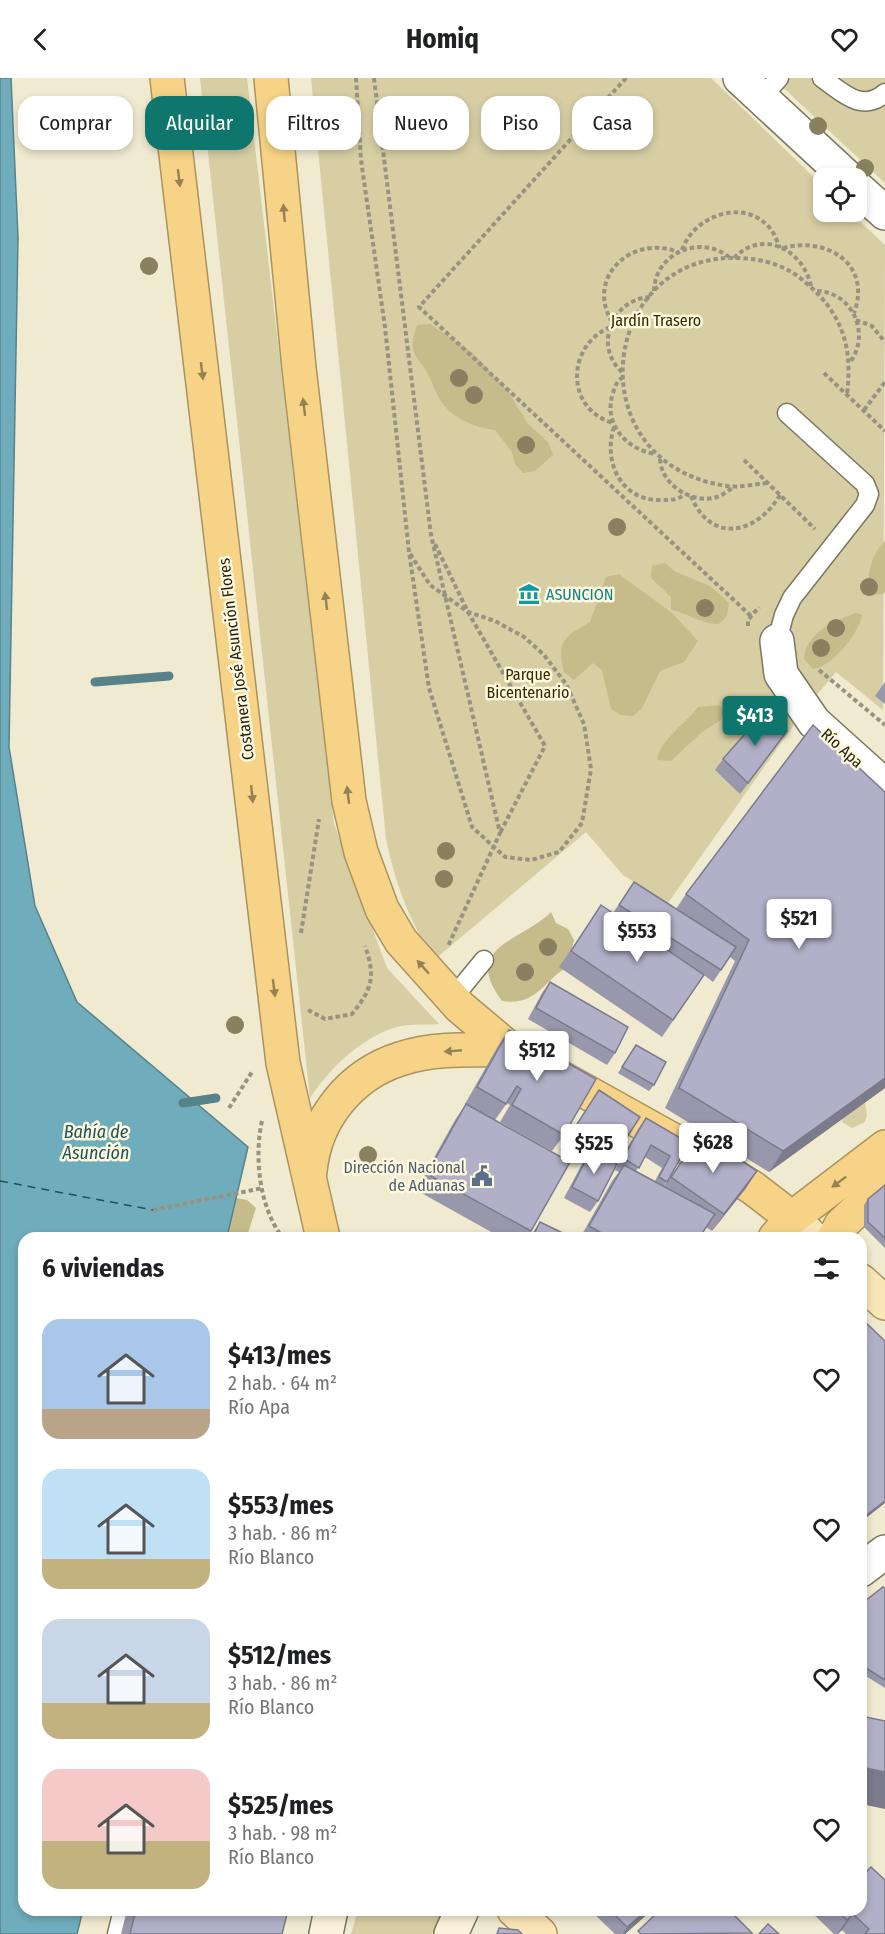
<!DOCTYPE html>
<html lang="es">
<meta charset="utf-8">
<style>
:root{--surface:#fff;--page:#f6f6f6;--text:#202124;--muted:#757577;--accent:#0f766e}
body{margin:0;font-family:"Fira Sans Condensed",sans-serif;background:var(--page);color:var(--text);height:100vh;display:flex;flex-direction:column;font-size:22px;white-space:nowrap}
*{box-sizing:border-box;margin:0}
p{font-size:20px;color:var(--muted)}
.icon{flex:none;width:33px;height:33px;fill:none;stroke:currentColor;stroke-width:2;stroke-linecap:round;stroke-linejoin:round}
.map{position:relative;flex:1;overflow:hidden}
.drawer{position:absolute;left:18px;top:1154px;width:849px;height:684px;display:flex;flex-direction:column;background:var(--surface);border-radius:18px;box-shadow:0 3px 9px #0003}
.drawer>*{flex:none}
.hud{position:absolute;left:18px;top:18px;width:849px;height:54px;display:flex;gap:12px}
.buttons{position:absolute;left:813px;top:90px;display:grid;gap:12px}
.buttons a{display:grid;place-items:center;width:54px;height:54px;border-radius:12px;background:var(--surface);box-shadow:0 3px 9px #0003;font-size:30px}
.price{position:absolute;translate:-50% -51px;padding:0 14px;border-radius:6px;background:#fff;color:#222;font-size:20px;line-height:39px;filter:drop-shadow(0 2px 3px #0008)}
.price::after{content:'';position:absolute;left:50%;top:36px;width:18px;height:14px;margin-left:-9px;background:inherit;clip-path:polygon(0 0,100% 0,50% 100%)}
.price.on{background:var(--accent);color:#fff}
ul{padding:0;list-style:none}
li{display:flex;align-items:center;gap:18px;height:150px;padding:0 24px}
li span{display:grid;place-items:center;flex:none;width:168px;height:120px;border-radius:18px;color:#555}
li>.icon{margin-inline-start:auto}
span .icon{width:72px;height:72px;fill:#fffc;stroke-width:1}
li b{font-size:26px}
h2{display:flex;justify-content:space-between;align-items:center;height:72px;padding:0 24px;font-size:26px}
.chip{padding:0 21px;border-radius:18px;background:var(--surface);box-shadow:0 3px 9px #0003;font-size:21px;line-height:54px}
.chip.on{background:var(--accent);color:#fff}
header{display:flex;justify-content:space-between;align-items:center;height:78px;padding:0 24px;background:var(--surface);font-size:27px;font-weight:700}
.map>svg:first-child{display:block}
.green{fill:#d7cea4}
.forest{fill:#c6bb8a}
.water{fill:#70adbc;stroke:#588289;stroke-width:1.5}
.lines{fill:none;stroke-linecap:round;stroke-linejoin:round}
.stream{stroke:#588289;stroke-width:9}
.ferry{stroke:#1d515c;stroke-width:1.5;stroke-dasharray:8 6;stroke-linecap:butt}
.lane-casing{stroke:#7c7760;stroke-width:21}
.street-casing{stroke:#7c7760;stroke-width:36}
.secondary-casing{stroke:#7c7760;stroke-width:36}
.primary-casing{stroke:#ab935e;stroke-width:36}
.highway-casing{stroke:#ab935e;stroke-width:36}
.path{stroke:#979380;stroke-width:4;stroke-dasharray:4.5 3;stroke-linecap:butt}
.lane{stroke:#fff;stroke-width:18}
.street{stroke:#fff;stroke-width:33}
.secondary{stroke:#fcf2db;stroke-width:33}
.primary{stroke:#fae5b6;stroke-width:33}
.highway{stroke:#f6d386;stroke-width:33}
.tree{fill:#88805e}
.wall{fill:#9897ac;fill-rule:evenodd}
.shaded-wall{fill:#7c7b8c}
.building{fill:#b1b0c8;stroke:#7c7b8c;stroke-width:1.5}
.oneway{fill:#958152}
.labels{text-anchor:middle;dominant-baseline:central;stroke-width:5;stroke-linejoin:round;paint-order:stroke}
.park-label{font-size:16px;fill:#322a01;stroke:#fef8dd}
.culture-label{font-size:16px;fill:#0d838f;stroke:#fef8dd;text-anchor:start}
.street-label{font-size:16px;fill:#1f1d13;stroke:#fef8dd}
.service-label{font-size:16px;fill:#4e5e75;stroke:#fef8dd;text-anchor:end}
.water-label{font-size:18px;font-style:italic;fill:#1d515c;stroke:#fef8dd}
</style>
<header><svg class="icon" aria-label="back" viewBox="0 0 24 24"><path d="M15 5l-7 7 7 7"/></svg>Homiq<svg class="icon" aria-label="heart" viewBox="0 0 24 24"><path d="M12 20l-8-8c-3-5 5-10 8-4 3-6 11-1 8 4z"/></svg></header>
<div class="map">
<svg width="885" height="1856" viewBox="0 0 885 1856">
<rect width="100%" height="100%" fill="#f0ead0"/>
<g class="green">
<path d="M200 0H247L334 746 387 890 439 946C426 947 413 946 401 948 364 956 329 991 310 1020Z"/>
<path d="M311 0H711L823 108 824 134H850L885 167 883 632 836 594 806 630 668 825 623 797 586 754 434 882C409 841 396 808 386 761Z"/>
<path d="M773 0H885V105Z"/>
<path d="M864 1019 867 1037 865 1044 852 1050 842 1044 845 1029Z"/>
<path d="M358 1832H442V1835L432 1856H351Z"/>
</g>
<g class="forest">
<path d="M430 246 473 275 508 313 528 346 548 364 553 377 535 393 523 395 515 386 512 374 495 352C475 350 449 339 439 320 435 313 433 306 429 298 418 276 406 278 417 247Z"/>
<path d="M885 463V515L871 518C865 500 871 476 885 463Z"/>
<path d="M665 485 674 493 710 508 729 525 727 538 719 546C700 546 689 535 671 532V519L651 500 652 488Z"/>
<path d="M619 496 672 535 698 563 684 584 660 593 642 630 633 638 621 637 611 631 602 592 593 585 574 602 564 594C556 563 565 558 590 544L606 499Z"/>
<path d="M856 535 862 537C859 555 832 589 813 591L804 581C805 555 834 543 856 535Z"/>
<path d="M719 627 724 633 721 642 702 654 671 683 658 682C655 667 689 642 698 629Z"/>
<path d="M551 834 556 845 568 851 574 862 567 889C542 904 537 928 502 923 461 868 521 864 551 834Z"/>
<path d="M235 1120 247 1122 256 1130 248 1155 252 1159H228L227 1151Z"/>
</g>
<path class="water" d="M0 0H11L18 160 9 669 35 828 77 924 248 1069 227 1159 24 1160V1832H83L77 1856H0Z"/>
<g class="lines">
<g class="stream">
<path d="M95 604 169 598"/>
<path d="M183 1025 216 1020"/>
</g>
<path class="ferry" d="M0 1103 153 1132"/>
<defs>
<g id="lane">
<path d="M822 0C843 15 862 35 885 15"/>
<path d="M761 20 779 0"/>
<path d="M777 563 784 537 792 520 865 427 869 416 865 406 787 335"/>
<path d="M452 921 484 882"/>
<path d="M117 1856 123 1832"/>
</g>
<g id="street">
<path d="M740 0 848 100"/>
<path d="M856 109 885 135"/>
<path d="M777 563 781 596 814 644 885 708"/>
<path d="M861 1492 885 1474"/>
</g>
<g id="secondary">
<path d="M326 1856 331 1832"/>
<path d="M451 1856 462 1832"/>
</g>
<g id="primary">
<path d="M792 1140 813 1160"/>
<path d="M861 1203 885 1225"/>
<path d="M514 1832 540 1856"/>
</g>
<g id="highway">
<path d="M167 0 283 985 323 1160"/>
<path d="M271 0 299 290 349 723 361 774 382 831 401 863 460 929 511 972 705 1080 753 1110 792 1140"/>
<path d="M310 1093C315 1041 350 997 400 981 435 969 476 972 511 972"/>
<path d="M775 1160 792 1140 885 1069"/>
<path d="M834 1160 841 1147 885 1105"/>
</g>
</defs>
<use href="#lane" class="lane-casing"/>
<use href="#street" class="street-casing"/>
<use href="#secondary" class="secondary-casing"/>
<use href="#primary" class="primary-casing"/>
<use href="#highway" class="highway-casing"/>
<g class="path">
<path d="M356 0 361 82 385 249 409 474 429 610 472 749 505 779 531 782 559 774 582 745 591 691 584 646 566 606 544 577 524 559 495 543 468 534 430 507 409 474"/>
<path d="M374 0 431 457 500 755 448 868"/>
<path d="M626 0 419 229 751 538"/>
<path d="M783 170C828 158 872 187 854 235"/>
<path d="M682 172C693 139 742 119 769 149 774 154 777 163 780 170"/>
<path d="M734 180C763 150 803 172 811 208"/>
<path d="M654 213C655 175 700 156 729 179"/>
<path d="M817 213C853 214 871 257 850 284"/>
<path d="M856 242 872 248 885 264"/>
<path d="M612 244C585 199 632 156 678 174"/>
<path d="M610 249C566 268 565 331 613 345"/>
<path d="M622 294C593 268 612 221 650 219"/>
<path d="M824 295 885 353"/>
<path d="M623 299C617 303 615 308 613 315 603 345 625 371 655 376"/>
<path d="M864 332 885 304"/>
<path d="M614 349C603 383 620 421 658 422 669 422 677 423 685 416"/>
<path d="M660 381C661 407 693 427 717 419 723 417 729 412 734 409"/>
<path d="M744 382 815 451"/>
<path d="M767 405C754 406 739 410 727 408 574 386 599 174 739 180 763 181 786 187 805 204 842 235 853 268 847 316"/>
<path d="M691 418C711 467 757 456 780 417"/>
<path d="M435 466 468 534 545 668 500 755"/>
<path d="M748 548V542L759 529"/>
<path d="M819 592 885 647"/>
<path d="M301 855 319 741"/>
<path d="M308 932 325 941 352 936C372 911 376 899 365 868"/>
<path d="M229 1030 252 994"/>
<path d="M262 1043C254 1078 259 1130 283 1160"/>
<path d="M153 1132 263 1110"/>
</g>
<use href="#lane" class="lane"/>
<use href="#street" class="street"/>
<use href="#secondary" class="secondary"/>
<use href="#primary" class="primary"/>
<use href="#highway" class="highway"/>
</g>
<g class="tree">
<circle cx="818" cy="48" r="9"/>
<circle cx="865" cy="90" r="9"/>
<circle cx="149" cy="188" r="9"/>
<circle cx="459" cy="300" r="9"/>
<circle cx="474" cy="317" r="9"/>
<circle cx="526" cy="367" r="9"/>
<circle cx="617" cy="449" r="9"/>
<circle cx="869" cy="509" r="9"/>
<circle cx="705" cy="530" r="9"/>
<circle cx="836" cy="550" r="9"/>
<circle cx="821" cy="570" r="9"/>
<circle cx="446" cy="773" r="9"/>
<circle cx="444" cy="801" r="9"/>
<circle cx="548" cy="869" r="9"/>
<circle cx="525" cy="894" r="9"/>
<circle cx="235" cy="947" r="9"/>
<circle cx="368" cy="1077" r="9"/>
</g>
<g class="wall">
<path d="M885 604V626L875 618Z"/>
<path d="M780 664 740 716 715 692 723 681Z"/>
<path d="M885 714V1010L769 1094 665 1030 735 883 730 879 713 904 704 897 662 959 559 889 590 844 613 835 634 804 676 831 686 816Z"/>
<path d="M550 904 615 975 607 987 528 941 542 915Z"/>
<path d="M509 952 564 1057 552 1073 500 1044 510 1027 507 1025 495 1042 531 1153 527 1160H502L416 1112 455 1042 466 1026H465L498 968Z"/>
<path d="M636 967 654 1007 649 1013 618 995Z"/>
<path d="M599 1012 620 1070 612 1081 590 1067 579 1084 560 1072Z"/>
<path d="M646 1040 689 1065 664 1108 701 1056 757 1093 746 1110 712 1153 706 1149 699 1160H580L612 1103 619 1094 615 1092 638 1051ZM645 1079 662 1090 655 1103 636 1093Z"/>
<path d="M591 1072 598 1123 590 1134 564 1120 583 1084Z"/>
<path d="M885 1107V1170L864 1149V1127L868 1121Z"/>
<path d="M540 1144 573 1160H529Z"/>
<path d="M885 1510V1610L861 1595V1526Z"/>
<path d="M127 1832H288L282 1856H121Z"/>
<path d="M590 1832H652L625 1856H615Z"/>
<path d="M812 1832H861L885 1856H846L842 1852 838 1856H834L810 1833Z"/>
</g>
<g class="shaded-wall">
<path d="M885 1000V1010L769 1094 783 1073Z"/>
<path d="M757 1093 746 1110 712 1153 724 1136Z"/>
<path d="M885 1423V1425L861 1444V1441Z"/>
<path d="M861 1689 885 1694V1731L861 1726Z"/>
<path d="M647 1832H652L625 1856H623L627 1849Z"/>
<path d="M853 1836 842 1852 837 1856 847 1842Z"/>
</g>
<g class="building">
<path d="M765 633 787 653 748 705 723 681Z"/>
<path d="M813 647 885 714V1000L783 1073 679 1010 749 862 686 816Z"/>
<path d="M634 804 736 869 721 892 619 827Z"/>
<path d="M601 827 704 897 673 942 571 873Z"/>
<path d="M550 904 628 949 615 975 536 930Z"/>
<path d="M509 952 596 1001 564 1057 512 1027 521 1011 517 1008 506 1026 477 1009Z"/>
<path d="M636 967 666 984 654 1007 622 989Z"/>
<path d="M599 1012 640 1039 620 1070 597 1056 586 1072 568 1060Z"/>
<path d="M466 1026 570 1084 531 1153 427 1096Z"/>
<path d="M646 1040 689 1065 667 1104 659 1099 670 1078 651 1067 639 1090 623 1080Z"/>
<path d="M701 1056 757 1093 724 1136 671 1099Z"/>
<path d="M591 1072 617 1086 598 1123 572 1109Z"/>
<path d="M624 1087 715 1136 699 1160H610L589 1148Z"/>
<path d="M885 1107V1160L868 1144V1121Z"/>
<path d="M540 1144 573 1160H532Z"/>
<path d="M861 1240 885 1263V1423L861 1441Z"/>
<path d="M883 1509 885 1510V1602L861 1587V1526Z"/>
<path d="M861 1638 885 1643V1694L861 1689Z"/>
<path d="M871 1789 885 1802V1856H865L869 1851 853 1836 847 1842 837 1832H861V1799Z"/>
<path d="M136 1832H288L282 1856H130Z"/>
<path d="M610 1832H647L627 1849Z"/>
<path d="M660 1832H729L752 1855 641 1856 638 1853Z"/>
<path d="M768 1846 779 1856H759Z"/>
<path d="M499 1850 518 1852 522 1856H497Z"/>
</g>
<defs><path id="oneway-solid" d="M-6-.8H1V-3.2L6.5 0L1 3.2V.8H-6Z" transform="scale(1.5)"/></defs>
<g class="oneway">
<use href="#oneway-solid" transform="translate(179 100) rotate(83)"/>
<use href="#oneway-solid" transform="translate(284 135) rotate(-95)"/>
<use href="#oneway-solid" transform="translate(202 293) rotate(83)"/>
<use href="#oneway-solid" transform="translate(304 329) rotate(-97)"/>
<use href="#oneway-solid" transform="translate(326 523) rotate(-97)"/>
<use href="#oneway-solid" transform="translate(252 716) rotate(84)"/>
<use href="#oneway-solid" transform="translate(348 717) rotate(-97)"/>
<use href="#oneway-solid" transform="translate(423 889) rotate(-131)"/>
<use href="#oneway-solid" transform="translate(274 910) rotate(83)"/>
<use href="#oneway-solid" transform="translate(453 973) rotate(175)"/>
<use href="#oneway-solid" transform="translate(839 1104) rotate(143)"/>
</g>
<defs>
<symbol id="museum-bare" viewBox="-9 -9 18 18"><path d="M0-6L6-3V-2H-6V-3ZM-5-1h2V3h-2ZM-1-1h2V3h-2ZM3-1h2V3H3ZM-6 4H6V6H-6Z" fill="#0f9aa8" stroke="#fef8dd" stroke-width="2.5" paint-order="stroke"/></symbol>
<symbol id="civic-bare" viewBox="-9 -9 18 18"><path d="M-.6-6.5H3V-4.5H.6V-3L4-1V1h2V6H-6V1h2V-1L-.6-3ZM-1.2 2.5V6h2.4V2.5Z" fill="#5c6f8a" stroke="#fef8dd" stroke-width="2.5" paint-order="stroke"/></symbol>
</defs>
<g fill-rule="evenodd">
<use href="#museum-bare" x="514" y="501" width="30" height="30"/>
<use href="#civic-bare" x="467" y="1083" width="30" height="30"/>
</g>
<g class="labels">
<g class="park-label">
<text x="656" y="242">Jardín Trasero</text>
<text x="528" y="596">Parque<tspan x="528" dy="18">Bicentenario</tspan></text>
</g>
<g class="culture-label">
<text x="546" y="516">ASUNCION</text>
</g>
<g class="street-label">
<text transform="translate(236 581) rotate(-97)">Costanera José Asunción Flores</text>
<text transform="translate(842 670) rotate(42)">Río Apa</text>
</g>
<g class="service-label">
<text x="465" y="1089">Dirección Nacional<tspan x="465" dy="18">de Aduanas</tspan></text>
</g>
<g class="water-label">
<text x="96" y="1054">Bahía de<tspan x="96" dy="21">Asunción</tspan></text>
</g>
</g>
</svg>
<div class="buttons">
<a><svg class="icon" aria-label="locate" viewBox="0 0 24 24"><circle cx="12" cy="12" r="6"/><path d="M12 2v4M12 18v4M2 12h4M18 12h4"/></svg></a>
</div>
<b class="price on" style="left:755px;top:669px">$413</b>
<b class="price" style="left:799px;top:872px">$521</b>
<b class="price" style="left:637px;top:885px">$553</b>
<b class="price" style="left:537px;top:1004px">$512</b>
<b class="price" style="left:713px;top:1096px">$628</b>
<b class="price" style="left:594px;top:1097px">$525</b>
<div class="hud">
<a class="chip">Comprar</a>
<a class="chip on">Alquilar</a>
<a class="chip">Filtros</a>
<a class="chip">Nuevo</a>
<a class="chip">Piso</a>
<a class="chip">Casa</a>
</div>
<section class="drawer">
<h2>6 viviendas<svg class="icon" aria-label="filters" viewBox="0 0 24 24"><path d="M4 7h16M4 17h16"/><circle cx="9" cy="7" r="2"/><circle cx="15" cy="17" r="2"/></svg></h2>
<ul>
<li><span style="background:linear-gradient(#a9c7e8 75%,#b9a48a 0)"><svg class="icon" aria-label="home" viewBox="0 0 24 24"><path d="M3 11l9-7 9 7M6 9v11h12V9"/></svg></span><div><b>$413/mes</b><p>2 hab. · 64 m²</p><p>Río Apa</p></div><svg class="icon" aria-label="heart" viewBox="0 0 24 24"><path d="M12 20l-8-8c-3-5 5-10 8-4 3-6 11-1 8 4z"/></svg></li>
<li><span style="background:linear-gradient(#bfe0f5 75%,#c2b280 0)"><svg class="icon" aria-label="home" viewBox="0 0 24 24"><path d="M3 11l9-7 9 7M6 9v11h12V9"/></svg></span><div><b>$553/mes</b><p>3 hab. · 86 m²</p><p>Río Blanco</p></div><svg class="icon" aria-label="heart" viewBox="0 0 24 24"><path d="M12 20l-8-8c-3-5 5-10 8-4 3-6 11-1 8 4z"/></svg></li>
<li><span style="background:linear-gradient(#c9d6e8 70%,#c2b280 0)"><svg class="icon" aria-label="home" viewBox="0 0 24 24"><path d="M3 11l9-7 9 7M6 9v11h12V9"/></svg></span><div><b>$512/mes</b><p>3 hab. · 86 m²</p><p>Río Blanco</p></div><svg class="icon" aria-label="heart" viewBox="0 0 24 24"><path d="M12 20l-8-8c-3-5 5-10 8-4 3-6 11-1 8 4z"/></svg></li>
<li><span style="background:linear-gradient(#f6c9c9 60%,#c2b280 0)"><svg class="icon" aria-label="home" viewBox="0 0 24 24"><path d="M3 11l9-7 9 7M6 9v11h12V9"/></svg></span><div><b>$525/mes</b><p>3 hab. · 98 m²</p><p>Río Blanco</p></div><svg class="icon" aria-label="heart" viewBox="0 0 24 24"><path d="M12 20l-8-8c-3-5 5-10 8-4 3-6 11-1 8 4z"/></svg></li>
</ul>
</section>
</div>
